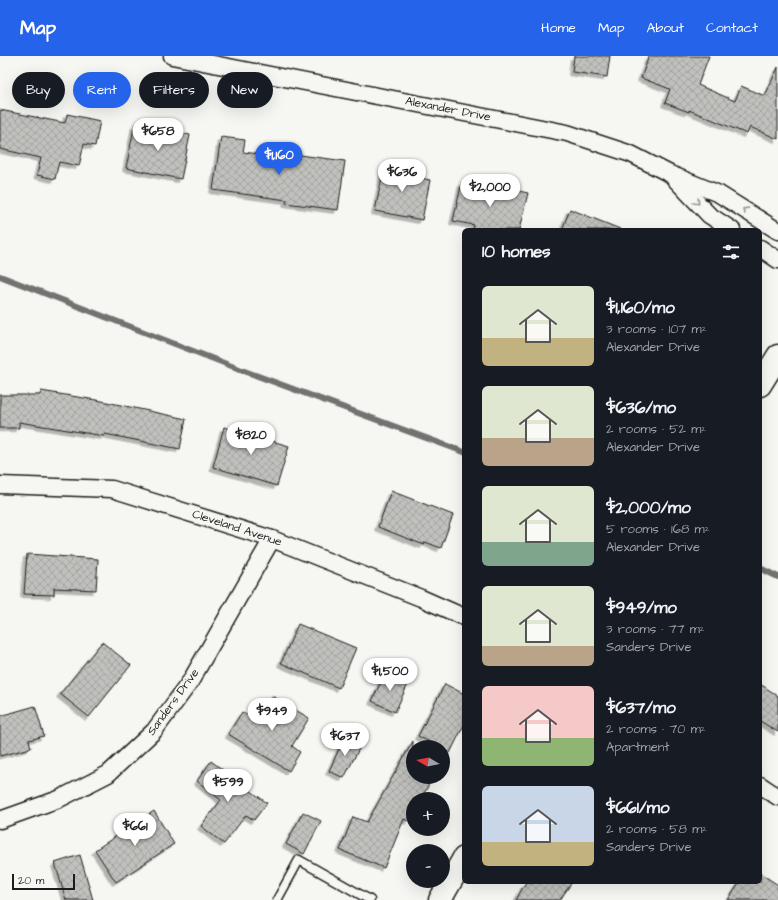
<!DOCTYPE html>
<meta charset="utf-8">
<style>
:root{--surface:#171b24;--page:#242831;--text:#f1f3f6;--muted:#9ea1a6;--accent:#2563eb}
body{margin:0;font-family:"Architects Daughter",sans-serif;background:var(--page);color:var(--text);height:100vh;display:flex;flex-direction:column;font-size:15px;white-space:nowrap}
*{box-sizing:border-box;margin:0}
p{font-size:13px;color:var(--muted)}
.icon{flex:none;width:22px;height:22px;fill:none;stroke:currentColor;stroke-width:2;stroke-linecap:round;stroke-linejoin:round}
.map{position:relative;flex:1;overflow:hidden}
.panel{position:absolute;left:462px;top:172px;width:300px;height:656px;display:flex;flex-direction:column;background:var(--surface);border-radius:6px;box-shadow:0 4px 16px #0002}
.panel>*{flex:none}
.banner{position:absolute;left:12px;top:16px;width:380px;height:36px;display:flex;gap:8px}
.needle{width:26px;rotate:280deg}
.buttons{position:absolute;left:406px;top:684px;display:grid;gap:8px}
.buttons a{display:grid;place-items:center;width:44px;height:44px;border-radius:50%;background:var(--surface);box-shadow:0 4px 16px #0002;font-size:20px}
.scale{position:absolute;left:12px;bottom:10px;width:63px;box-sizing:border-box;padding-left:4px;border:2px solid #1c1c1c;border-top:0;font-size:11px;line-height:14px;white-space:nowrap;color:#1c1c1c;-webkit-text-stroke:3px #f6f6f2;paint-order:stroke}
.price{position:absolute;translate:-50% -34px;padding:0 9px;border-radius:14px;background:#fff;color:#222;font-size:13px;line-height:26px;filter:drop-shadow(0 1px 2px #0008)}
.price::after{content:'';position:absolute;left:50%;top:24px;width:12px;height:9px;margin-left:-6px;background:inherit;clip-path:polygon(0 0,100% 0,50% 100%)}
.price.active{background:var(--accent);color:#fff}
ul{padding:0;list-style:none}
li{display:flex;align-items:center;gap:12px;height:100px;padding:0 20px}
li span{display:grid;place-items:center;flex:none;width:112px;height:80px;border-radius:6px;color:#555}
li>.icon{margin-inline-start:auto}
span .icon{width:48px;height:48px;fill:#fffc;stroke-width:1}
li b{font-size:17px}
h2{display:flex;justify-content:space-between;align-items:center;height:48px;padding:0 20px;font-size:17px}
.pill{padding:0 14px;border-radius:18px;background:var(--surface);box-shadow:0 4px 16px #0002;font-size:14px;line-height:36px}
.pill.active{background:var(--accent);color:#fff}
header{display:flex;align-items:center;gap:24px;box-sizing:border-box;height:56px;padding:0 20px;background:var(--accent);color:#fff}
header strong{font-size:19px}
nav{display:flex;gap:22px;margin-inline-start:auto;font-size:14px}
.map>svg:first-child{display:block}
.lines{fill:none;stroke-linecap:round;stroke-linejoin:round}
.stream{stroke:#727271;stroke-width:6}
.building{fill:url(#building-cross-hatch);stroke:#1c1c1c;filter:url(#shadow)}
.service-casing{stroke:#1c1c1c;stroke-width:11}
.minor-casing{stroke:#1c1c1c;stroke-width:19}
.secondary-casing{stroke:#1c1c1c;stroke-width:25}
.service{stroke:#f6f6f2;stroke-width:8}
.minor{stroke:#f6f6f2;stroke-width:16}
.secondary{stroke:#f6f6f2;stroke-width:22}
.oneway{stroke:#949492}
.labels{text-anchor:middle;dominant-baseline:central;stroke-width:3;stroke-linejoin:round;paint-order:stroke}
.street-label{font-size:12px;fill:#1c1c1c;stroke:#f6f6f2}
</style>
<header>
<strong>Map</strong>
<nav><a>Home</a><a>Map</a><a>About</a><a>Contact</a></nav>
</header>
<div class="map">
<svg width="778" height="844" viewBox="0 0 778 844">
<defs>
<pattern id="building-cross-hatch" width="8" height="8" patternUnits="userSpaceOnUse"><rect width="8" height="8" fill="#c0c0bd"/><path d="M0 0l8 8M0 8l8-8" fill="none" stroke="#a4a4a2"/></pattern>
<filter id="shadow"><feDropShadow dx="-3.5" dy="3.5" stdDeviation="0" flood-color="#0004"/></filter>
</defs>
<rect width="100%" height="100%" fill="#f6f6f2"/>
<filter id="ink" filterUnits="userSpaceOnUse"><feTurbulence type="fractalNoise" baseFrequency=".025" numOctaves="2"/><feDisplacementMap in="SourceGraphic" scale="8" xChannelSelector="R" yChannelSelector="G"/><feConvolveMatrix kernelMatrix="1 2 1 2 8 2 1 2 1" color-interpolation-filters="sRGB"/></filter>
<g filter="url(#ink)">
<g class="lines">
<g class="stream">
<path d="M0 220 247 316 464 396"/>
<path d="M760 512 778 521"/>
</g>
</g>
<g class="building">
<path d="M574 0H610L607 21 572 16Z"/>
<path d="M649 0H709L698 29 735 45 741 30 765 40 778 11V83L750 71 747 78 689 54V56L665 47 670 33 641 22Z"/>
<path d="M0 54 65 67 67 58 100 65 95 90 84 88 79 110 59 106 55 123 37 119 41 102 0 93Z"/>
<path d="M135 68 190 79 181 123 126 112Z"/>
<path d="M221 81 245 84 243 96 299 103 300 99 345 105 338 154 286 147 287 144 213 134Z"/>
<path d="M385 107 407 112 406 119 430 124 422 164 375 155Z"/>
<path d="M462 126 504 135 505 132 528 137 519 174H473L474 169 453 165Z"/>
<path d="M570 153 620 173V174H562Z"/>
<path d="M41 335 102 345 186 363 180 393 105 378 104 380 19 366V372H0V339H40Z"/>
<path d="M224 371 289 390 277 430 213 411Z"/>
<path d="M391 435 453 459 441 492 425 486 424 489 378 471Z"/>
<path d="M27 498 98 503 96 534 54 532V539L24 538Z"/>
<path d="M298 568 356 592 339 632 281 607Z"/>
<path d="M102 586 131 609 89 661 60 638Z"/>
<path d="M386 615 409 626 395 656 372 645Z"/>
<path d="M445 628 464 638V669L450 697 443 693V691H439L418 680Z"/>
<path d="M760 628 778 640V676L760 665Z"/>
<path d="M272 640 309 662 292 690 300 696 289 715 228 678 242 656 258 665Z"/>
<path d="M35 650 44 680 29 684 31 692 0 700V660Z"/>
<path d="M345 680 362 687 344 722 329 715Z"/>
<path d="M413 685V721H433L421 743H413V756L408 765 404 763 384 812 340 794 353 761 367 766Z"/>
<path d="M211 705 267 747 254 764 246 759 224 788 201 770 221 744 197 725Z"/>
<path d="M154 755 174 788 116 826 95 794Z"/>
<path d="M303 756 321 765 304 798 286 788Z"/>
<path d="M80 799 93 844H66L55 807Z"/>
<path d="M760 817 778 829V844H728L740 826H760Z"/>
<path d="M526 826H572L560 844H516Z"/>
</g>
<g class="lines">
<defs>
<path id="service" d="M277 844 299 804 370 844"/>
<g id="minor">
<path d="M172 0 567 77 631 98 670 118 719 138 778 175"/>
<path d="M674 122 709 159 732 174"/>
<path d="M760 192 778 204"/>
<path d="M0 429 112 433 272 483 421 542 464 561"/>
<path d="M760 729 778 741"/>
<path d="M0 764 59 743 108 718 154 675 190 626 272 483"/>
</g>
<g id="secondary">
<path d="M760 329 778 300"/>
<path d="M440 844 464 802"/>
</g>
</defs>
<use href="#service" class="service-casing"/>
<use href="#minor" class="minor-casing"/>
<use href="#secondary" class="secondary-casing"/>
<use href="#service" class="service"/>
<use href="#minor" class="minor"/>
<use href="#secondary" class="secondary"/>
</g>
<defs><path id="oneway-chevron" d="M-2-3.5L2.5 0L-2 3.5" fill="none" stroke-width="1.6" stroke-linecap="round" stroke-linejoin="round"/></defs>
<g class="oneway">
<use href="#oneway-chevron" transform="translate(697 146) rotate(47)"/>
<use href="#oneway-chevron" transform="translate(745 154) rotate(-148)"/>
</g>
</g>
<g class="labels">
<g class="street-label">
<text transform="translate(448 53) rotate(11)">Alexander Drive</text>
<text transform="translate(237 472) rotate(18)">Cleveland Avenue</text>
<text transform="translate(173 646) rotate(-54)">Sanders Drive</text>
</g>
</g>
</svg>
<div class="buttons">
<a><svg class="needle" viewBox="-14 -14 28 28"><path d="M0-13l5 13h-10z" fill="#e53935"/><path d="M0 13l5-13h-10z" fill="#9ea1a6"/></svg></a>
<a>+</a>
<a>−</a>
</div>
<div class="scale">20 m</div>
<b class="price" style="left:158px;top:96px">$658</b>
<b class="price active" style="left:279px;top:120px">$1,160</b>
<b class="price" style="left:402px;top:137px">$636</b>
<b class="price" style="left:490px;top:152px">$2,000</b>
<b class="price" style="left:251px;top:400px">$820</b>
<b class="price" style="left:390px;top:636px">$1,500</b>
<b class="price" style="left:272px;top:676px">$949</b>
<b class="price" style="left:345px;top:701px">$637</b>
<b class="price" style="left:228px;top:747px">$599</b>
<b class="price" style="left:135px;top:791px">$661</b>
<div class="banner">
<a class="pill">Buy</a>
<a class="pill active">Rent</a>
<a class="pill">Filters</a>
<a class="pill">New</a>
</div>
<section class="panel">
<h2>10 homes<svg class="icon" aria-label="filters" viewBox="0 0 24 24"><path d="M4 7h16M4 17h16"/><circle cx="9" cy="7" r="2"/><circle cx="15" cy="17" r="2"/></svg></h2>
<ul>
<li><span style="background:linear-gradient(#dfe7d0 65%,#c2b280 0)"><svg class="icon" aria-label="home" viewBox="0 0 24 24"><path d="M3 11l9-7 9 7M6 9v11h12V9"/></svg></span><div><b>$1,160/mo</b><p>3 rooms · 107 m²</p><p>Alexander Drive</p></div></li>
<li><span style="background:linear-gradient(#dfe7d0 65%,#b9a48a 0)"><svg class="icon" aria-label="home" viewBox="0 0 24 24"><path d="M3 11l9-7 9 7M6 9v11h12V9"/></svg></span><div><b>$636/mo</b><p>2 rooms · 52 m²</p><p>Alexander Drive</p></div></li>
<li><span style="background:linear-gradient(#dfe7d0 70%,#7fa58c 0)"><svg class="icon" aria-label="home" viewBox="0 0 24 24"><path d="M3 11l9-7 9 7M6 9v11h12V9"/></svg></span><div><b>$2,000/mo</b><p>5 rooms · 168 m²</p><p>Alexander Drive</p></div></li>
<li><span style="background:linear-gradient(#dfe7d0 75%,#b9a48a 0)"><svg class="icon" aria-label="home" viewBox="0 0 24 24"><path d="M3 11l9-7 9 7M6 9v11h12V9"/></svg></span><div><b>$949/mo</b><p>3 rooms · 77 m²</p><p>Sanders Drive</p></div></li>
<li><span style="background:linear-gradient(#f6c9c9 65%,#8fb573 0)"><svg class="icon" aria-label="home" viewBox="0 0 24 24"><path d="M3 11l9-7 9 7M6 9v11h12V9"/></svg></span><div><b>$637/mo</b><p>2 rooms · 70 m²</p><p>Apartment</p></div></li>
<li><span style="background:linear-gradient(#c9d6e8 70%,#c2b280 0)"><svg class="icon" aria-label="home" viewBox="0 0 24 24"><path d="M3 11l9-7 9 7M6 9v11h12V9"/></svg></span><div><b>$661/mo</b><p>2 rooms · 58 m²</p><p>Sanders Drive</p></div></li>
</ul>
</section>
</div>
